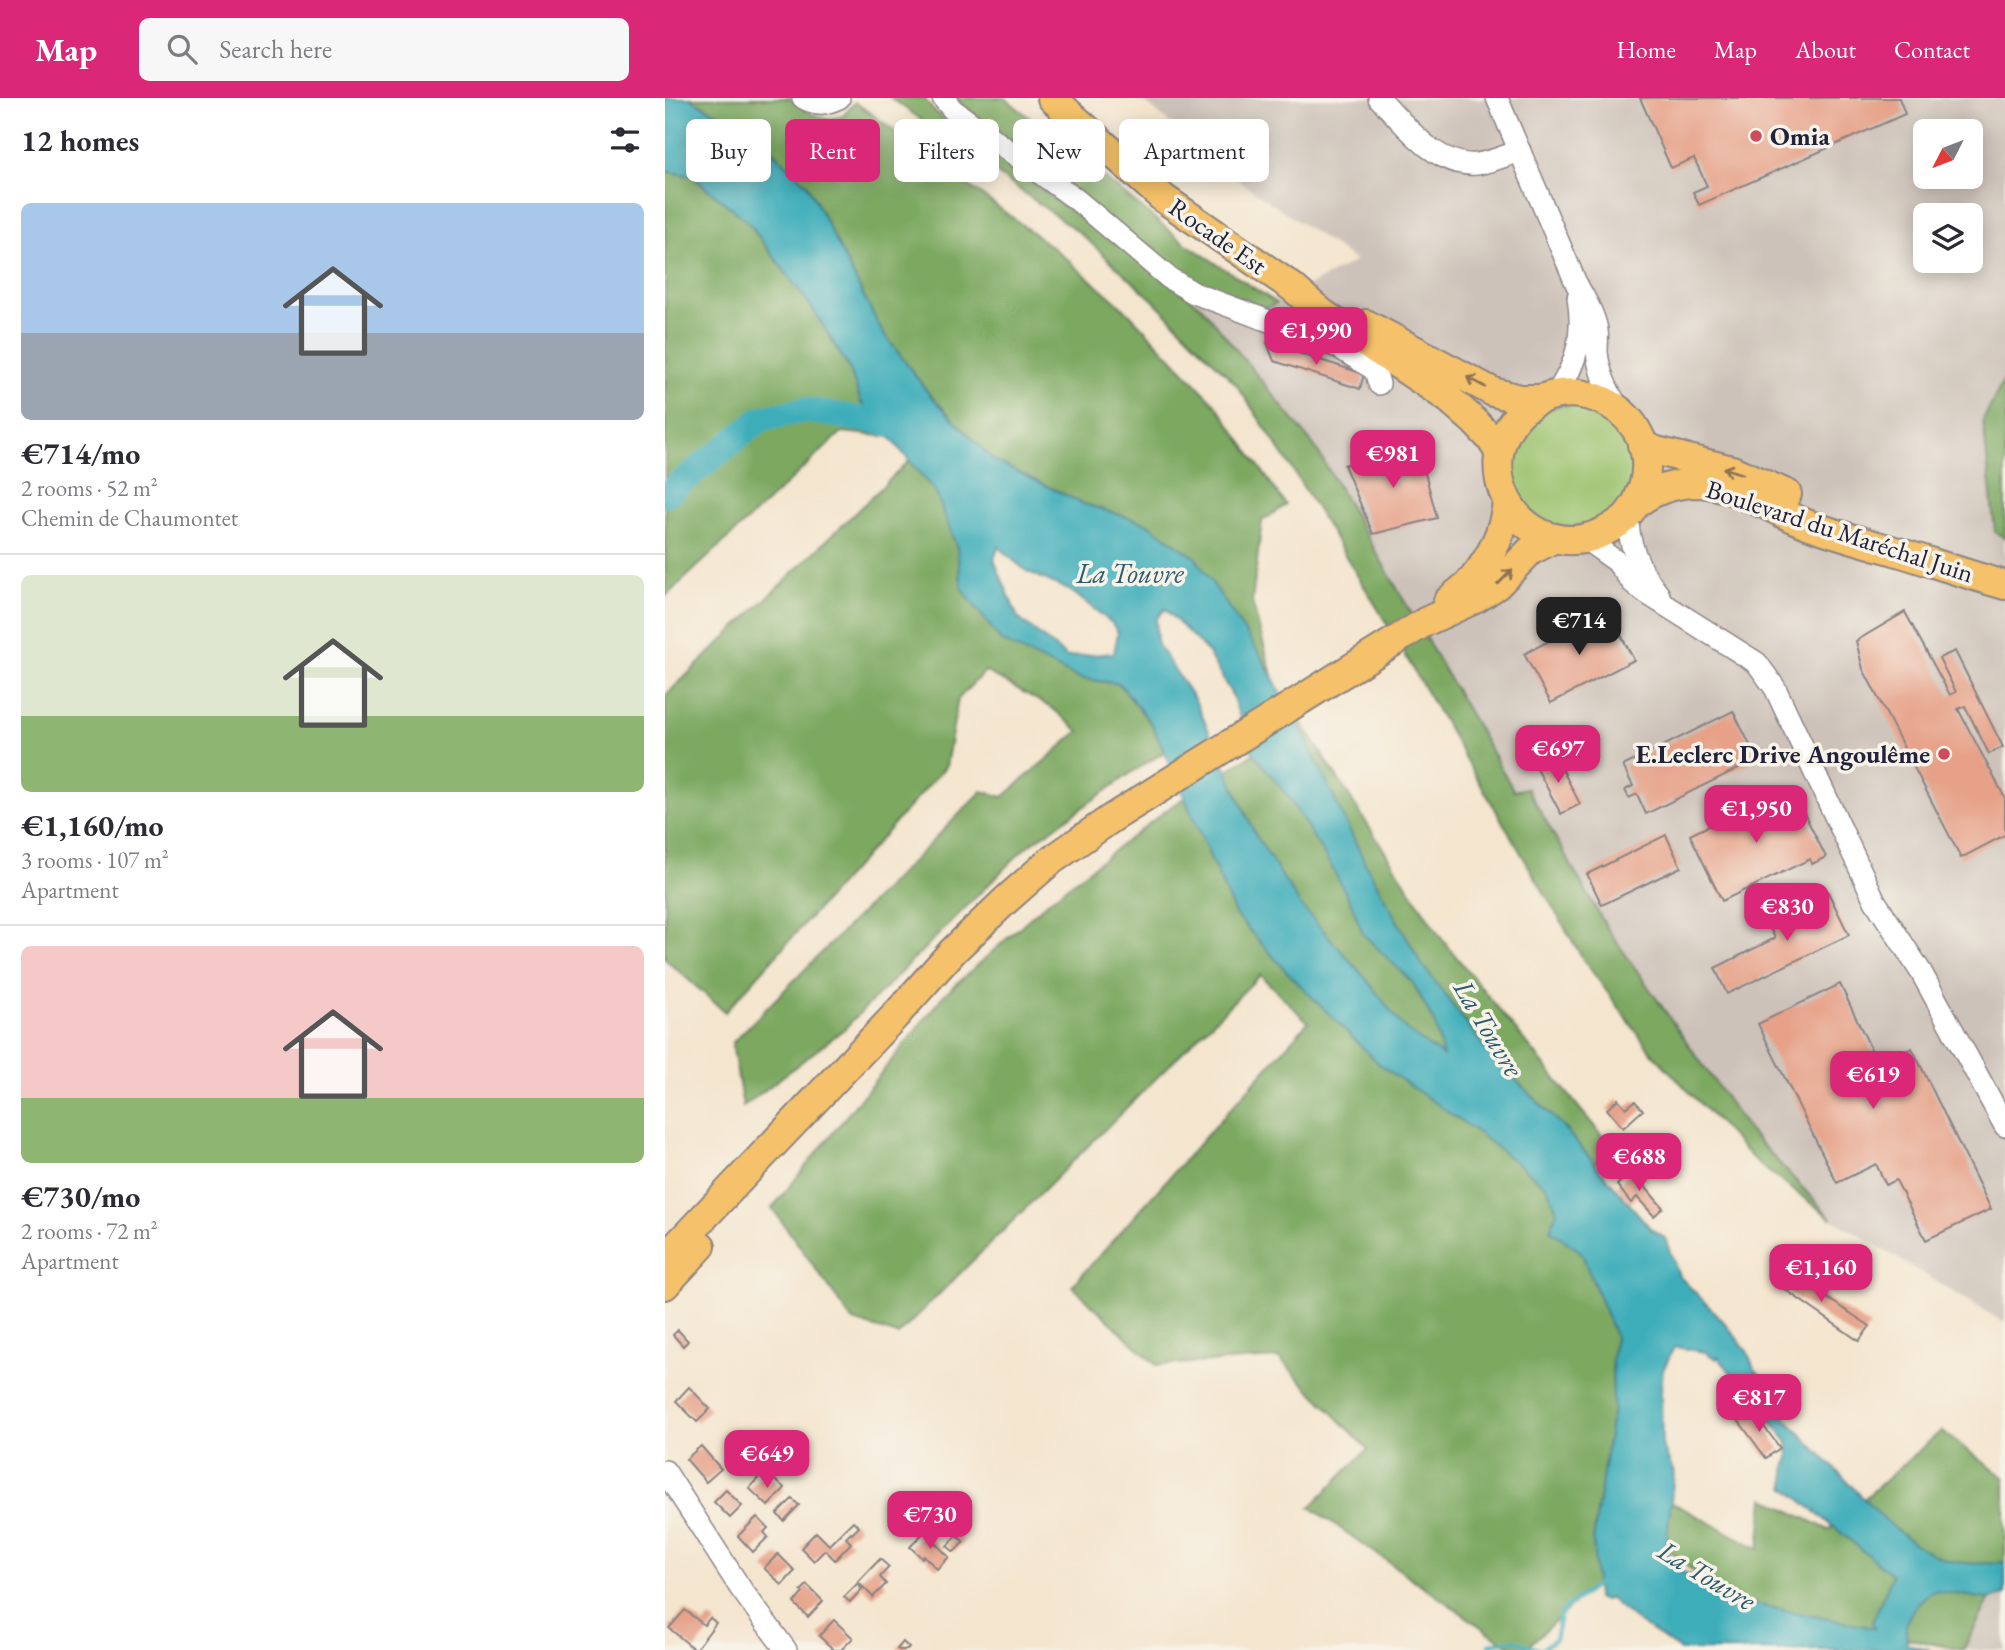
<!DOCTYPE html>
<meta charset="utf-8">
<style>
:root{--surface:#fff;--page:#f7f7f7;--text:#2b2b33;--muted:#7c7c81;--line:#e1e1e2;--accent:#db2777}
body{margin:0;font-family:"EB Garamond",serif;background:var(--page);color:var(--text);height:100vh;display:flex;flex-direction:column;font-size:26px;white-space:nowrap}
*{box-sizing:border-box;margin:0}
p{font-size:23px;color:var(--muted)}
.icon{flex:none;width:38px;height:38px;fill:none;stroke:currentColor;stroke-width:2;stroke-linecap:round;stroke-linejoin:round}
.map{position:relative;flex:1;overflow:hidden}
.side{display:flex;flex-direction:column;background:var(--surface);width:665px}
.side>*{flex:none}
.banner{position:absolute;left:21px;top:21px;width:665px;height:63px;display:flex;gap:14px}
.needle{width:46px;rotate:228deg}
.buttons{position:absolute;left:1248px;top:21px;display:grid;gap:14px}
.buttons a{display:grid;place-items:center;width:70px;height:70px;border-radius:10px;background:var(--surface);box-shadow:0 4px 18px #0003;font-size:35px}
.price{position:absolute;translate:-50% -60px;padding:0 16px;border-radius:14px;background:var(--accent);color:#fff;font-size:23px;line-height:46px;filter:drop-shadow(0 2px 4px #0008)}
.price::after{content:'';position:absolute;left:50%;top:42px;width:21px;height:16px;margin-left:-10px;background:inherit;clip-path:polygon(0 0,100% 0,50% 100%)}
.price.active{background:#222;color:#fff}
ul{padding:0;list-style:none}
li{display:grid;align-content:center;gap:14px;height:371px;padding:0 21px}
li+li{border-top:2px solid var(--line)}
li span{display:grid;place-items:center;height:217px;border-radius:10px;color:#555}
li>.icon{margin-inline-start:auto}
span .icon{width:126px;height:126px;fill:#fffc;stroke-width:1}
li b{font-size:30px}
h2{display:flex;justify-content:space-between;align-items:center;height:84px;padding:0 21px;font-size:30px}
.chip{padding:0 24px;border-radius:10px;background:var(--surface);box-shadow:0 4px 18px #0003;font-size:24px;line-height:63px}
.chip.active{background:var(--accent);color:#fff}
header{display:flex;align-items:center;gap:42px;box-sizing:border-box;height:98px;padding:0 35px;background:var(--accent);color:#fff}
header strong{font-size:33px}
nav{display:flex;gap:38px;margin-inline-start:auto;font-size:24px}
.search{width:490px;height:63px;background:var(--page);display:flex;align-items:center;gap:18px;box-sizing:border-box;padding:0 24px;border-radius:10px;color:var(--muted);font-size:26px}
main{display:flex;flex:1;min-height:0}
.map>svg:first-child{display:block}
.industrial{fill:#cdc2b9;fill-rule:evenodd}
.green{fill:#9bc26d;stroke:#5e7254;stroke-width:2}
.forest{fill:#7ca860;stroke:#4f654e;stroke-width:2}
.water{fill:#3dadba;stroke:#30687a;stroke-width:2;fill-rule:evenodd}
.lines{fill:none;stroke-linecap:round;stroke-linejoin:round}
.stream{stroke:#3dadba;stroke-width:4.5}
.river{stroke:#3dadba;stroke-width:26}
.building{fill:#e6a188}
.minor-casing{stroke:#8b8484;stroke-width:24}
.major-casing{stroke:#8b8484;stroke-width:32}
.minor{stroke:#fff;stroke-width:21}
.major{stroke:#f5c16b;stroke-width:28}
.oneway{stroke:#8c7253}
.poi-dot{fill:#d1495b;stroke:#f7f3e8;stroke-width:2.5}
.labels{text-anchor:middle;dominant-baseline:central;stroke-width:7;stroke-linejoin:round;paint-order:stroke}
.poi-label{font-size:26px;font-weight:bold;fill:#22223b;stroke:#f7f3e8;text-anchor:start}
.street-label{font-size:26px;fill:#22223b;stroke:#f7f3e8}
.water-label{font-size:28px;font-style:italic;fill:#2d5a6e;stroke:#f7f3e8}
</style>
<header>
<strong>Map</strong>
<div class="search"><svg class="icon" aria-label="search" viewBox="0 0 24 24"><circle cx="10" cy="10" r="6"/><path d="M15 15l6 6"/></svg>Search here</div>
<nav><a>Home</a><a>Map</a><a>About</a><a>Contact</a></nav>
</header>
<main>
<section class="side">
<h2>12 homes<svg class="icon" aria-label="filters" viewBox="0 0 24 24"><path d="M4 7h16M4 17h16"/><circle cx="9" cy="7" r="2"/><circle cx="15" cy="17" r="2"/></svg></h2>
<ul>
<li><span style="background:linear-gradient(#a9c7e8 60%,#9aa5b1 0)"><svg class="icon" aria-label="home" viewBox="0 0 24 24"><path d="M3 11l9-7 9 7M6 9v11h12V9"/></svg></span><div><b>€714/mo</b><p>2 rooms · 52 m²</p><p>Chemin de Chaumontet</p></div></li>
<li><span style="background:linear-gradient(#dfe7d0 65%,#8fb573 0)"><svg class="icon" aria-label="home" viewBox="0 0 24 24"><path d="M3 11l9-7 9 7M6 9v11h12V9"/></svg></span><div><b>€1,160/mo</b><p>3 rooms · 107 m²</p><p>Apartment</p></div></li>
<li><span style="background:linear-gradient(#f6c9c9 70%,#8fb573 0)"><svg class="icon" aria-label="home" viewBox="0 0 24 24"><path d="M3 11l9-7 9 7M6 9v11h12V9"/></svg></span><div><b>€730/mo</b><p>2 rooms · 72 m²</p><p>Apartment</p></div></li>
</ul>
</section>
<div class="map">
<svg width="1340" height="1552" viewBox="0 0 1340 1552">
<rect width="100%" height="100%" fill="#f7f3e8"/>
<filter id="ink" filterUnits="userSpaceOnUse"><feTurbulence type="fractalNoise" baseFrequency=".0143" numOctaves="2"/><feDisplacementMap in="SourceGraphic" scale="14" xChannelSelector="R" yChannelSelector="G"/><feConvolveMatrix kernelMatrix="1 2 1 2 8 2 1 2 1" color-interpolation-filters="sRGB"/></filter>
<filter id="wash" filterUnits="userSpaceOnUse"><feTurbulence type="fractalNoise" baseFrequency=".00686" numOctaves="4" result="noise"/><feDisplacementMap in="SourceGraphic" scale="28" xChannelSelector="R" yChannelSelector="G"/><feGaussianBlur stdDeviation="1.57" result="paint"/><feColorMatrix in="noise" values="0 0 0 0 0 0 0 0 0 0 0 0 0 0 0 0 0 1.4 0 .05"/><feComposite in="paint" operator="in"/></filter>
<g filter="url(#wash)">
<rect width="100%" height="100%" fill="#f4e5ce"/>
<g class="industrial">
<path d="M475 0H1340V1225L1167 1121 1083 1033 942 830 862 690 849 693 651 350 509 174 600 210 691 163 573 82ZM1260 33H1306V79H1260ZM1260 117H1306V163H1260Z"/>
<path d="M1340 1483V1552H1298L1332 1486Z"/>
</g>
<circle class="green" cx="907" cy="368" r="61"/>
<g class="forest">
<path d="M24 0H125L144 15 162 21 178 18 190 4 390 151 463 214 552 308 621 407 597 423 587 504 608 580 596 558 580 537 481 425 419 406 328 362 265 297 216 232 142 86 89 35Z"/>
<path d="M226 0H259L269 13 536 208 651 350 849 693 862 690 942 830 1084 1033 1167 1121 1092 1065 987 955 918 861 713 511 626 369 571 286 489 203 415 135Z"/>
<path d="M289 0H340L520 145 612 205 600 210 509 174Z"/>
<path d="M0 73 27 78 82 123 148 211 185 272 196 304 225 339 177 334 0 499Z"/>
<path d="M1340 280V440L1330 434 1318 322Z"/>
<path d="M244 363 271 395 292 450 297 491 413 580 454 586 488 628 499 654 466 675 359 751 179 931 78 1009 67 945 317 693 338 699 414 633 387 610 320 573 293 601 281 668 60 914 0 861V598Z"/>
<path d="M637 625 776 840 946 1049 920 1075 980 1390 1094 1451 1099 1400 1164 1432 1276 1333 1340 1380V1483L1332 1487 1298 1552 1060 1502 985 1435 859 1552H849L645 1409 703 1351 614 1260 491 1267 407 1188 643 924 595 877 233 1237 188 1223 107 1110 279 897 386 801 508 707Z"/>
</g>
<path class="water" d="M0 0H24L88 35 142 86 216 232 265 297 328 362 419 406 481 425 530 459 596 558 642 643 701 767 756 865 822 953 900 1031 986 1131 1000 1140 1014 1178 1058 1223 1082 1253 1089 1270 1107 1291 1128 1308 1119 1319C1139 1339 1159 1360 1180 1381 1208 1410 1245 1452 1286 1463 1304 1467 1322 1465 1340 1464V1497L1322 1501 1271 1493C1259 1496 1243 1514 1241 1528 1241 1533 1242 1540 1242 1546L1266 1552H1015L968 1520 944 1500 938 1503 932 1500 928 1442 948 1309 947 1262 950 1238 916 1154 885 1132 892 1113 882 1089 808 1031 715 967 622 874 570 816 488 628 455 586 413 580 336 543 297 491 292 450 271 395 196 304 185 272 148 211 82 123 27 78 0 73ZM333 449 361 473 406 493 447 525 453 535 449 555 402 559 353 520 329 462ZM500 511 542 553 567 597 587 653 624 700 666 768 686 805 698 836 748 885 769 924 778 958 740 931 698 877 636 808 590 736 530 602 492 546 491 521ZM1009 1249 1040 1254 1051 1261 1053 1259 1123 1344 1124 1361 1120 1368V1389L1225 1475 1227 1478 1207 1524 1209 1530 1078 1504 1009 1469 1001 1450 1009 1375 997 1347 996 1293 998 1272Z"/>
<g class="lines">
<path class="stream" d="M824 1552 825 1546 849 1542 875 1552 890 1541 896 1514 935 1484"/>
<path class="river" d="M0 397 96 321 139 312 246 329"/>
</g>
<g id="blocks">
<g class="building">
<path d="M975 0H1234L1240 16 1034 107 1028 94 1042 88 1029 60 1006 70Z"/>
<path d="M602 245 699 276 695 291 609 263Z"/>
<path d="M753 349 772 420 708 436 679 367Z"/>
<path d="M943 512 969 562 886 605 859 556Z"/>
<path d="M1240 514 1285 597 1291 594 1274 560 1290 553 1338 649 1324 656 1300 608 1293 611 1340 700V737L1296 760 1198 571 1191 543Z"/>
<path d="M1068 613 1092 661 981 716 972 696 964 700 960 692 968 688 958 668Z"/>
<path d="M891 659 915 706 896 716 871 669Z"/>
<path d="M1113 694 1121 711 1134 705 1161 759 1147 766 1145 761 1057 803 1025 737Z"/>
<path d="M1001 737 1016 769 937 807 922 776Z"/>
<path d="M1163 794 1184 837 1062 896 1050 870 1110 840 1102 824Z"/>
<path d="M1175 886 1213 966 1247 950 1326 1111 1261 1142 1231 1082 1221 1087 1211 1066 1172 1085 1093 926Z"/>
<path d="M953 1001 961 1010 970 1003 978 1012 958 1030 942 1011Z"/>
<path d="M938 1060 947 1072 943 1075 934 1064Z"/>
<path d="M967 1073 998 1110 989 1118 972 1099 966 1105 952 1087Z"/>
<path d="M1113 1168 1205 1228 1194 1243 1105 1181Z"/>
<path d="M13 1232 23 1243 18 1248 8 1237Z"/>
<path d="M24 1289 45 1311 32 1324 11 1303Z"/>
<path d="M1086 1311 1115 1350 1101 1360 1073 1322Z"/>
<path d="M36 1348 56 1371 41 1384 21 1361Z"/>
<path d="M96 1377 103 1384 107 1380 120 1390 103 1408 84 1390Z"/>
<path d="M61 1392 77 1408 65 1420 49 1404Z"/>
<path d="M127 1401 134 1407 119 1423 112 1416Z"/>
<path d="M92 1419 103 1430 99 1434 103 1439 88 1454 73 1438Z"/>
<path d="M188 1423 194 1429 187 1436 186 1435 181 1440 186 1445 170 1462 160 1452 149 1463 136 1450 151 1434 164 1447Z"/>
<path d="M259 1434 284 1459 272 1471 259 1458 257 1460 245 1449Z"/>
<path d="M292 1438 299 1444 289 1454 282 1448Z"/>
<path d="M113 1456 130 1473 117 1487 99 1470Z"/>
<path d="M215 1461 224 1469 215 1479 221 1486 208 1499 193 1484Z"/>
<path d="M192 1486 197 1491 185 1504 179 1499Z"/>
<path d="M142 1487 158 1503 143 1519 129 1505 138 1495 136 1493Z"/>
<path d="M20 1512 39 1527 45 1520 51 1525 30 1552 4 1530Z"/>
<path d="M169 1522 188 1540 176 1552H169L154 1538Z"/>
<path d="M238 1544 244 1550 242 1552H234L232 1551Z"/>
</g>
</g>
</g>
<g filter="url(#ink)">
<use href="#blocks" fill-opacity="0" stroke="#8b8484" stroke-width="2"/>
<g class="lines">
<defs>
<g id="minor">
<path d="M138 0C152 8 161 6 174 0"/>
<path d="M278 0 288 12 412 102 504 180 529 195 673 249 710 272 714 286"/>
<path d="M714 0C740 26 771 70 812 66 826 64 842 57 855 53"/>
<path d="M832 0 911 185C919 200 929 215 932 232 933 239 932 247 932 254 934 276 943 294 954 311"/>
<path d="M891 296C913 264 919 237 913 199"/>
<path d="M963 417C962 447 975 473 994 497"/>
<path d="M920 441 951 463 967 484 978 493 1092 565 1110 590 1210 803 1256 874 1340 1028"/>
<path d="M0 1373 76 1491 121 1552"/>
</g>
<g id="major">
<path d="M387 0 498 100 627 189 657 215 784 301 809 323 826 341 834 354"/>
<path d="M701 226 828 294 855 301H875"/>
<path d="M977 347 992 353 1067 372 1122 396"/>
<path d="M971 406C973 400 977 393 979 386 999 301 878 258 840 337 823 373 840 419 877 436 907 449 935 440 960 420 965 415 968 408 974 404 990 391 1013 385 1033 385 1071 387 1108 413 1142 426 1172 437 1203 445 1233 454 1269 465 1304 477 1340 487"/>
<path d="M783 503C791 496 801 489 808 481 827 458 839 432 842 404"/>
<path d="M0 1160 229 919 288 853 341 802 384 764 447 720 760 524 812 500 832 487 865 453 890 440"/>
<path d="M0 1187 36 1148"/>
</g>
</defs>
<use href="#minor" class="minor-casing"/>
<use href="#major" class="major-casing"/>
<use href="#minor" class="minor"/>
<use href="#major" class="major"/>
</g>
<defs><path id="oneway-shaft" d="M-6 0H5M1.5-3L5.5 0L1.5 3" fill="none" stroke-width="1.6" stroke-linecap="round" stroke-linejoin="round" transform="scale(1.75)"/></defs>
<g class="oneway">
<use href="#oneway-shaft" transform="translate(811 284) rotate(-151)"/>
<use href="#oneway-shaft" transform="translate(1068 373) rotate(-163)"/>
<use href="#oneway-shaft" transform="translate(840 479) rotate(-45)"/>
</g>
</g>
<g class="poi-dot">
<circle cx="1091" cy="38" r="7"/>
<circle cx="1279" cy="656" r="7"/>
</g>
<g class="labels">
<g class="poi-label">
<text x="1105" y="38">Omia</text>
<text x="1265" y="656" text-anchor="end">E.Leclerc Drive Angoulême</text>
</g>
<g class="street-label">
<text transform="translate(553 138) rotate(35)">Rocade Est</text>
<text transform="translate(1175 433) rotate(18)">Boulevard du Maréchal Juin</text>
</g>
<g class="water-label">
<text x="465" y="475">La Touvre</text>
<text transform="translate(824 930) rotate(59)">La Touvre</text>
<text transform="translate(1042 1477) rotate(31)">La Touvre</text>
</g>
</g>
</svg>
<div class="buttons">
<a><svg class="needle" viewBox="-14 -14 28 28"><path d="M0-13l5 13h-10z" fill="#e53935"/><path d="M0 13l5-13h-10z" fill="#7c7c81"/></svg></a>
<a><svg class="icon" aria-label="layers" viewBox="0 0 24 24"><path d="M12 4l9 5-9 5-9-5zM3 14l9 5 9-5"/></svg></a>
</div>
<b class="price" style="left:651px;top:269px">€1,990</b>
<b class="price" style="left:728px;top:392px">€981</b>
<b class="price active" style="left:914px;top:559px">€714</b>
<b class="price" style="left:893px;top:687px">€697</b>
<b class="price" style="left:1091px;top:747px">€1,950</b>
<b class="price" style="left:1122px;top:845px">€830</b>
<b class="price" style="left:1208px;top:1013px">€619</b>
<b class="price" style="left:974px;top:1095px">€688</b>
<b class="price" style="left:1156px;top:1206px">€1,160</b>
<b class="price" style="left:1094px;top:1336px">€817</b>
<b class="price" style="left:102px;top:1392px">€649</b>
<b class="price" style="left:265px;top:1453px">€730</b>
<div class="banner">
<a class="chip">Buy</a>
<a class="chip active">Rent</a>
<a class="chip">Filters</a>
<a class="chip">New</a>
<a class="chip">Apartment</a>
</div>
</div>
</main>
